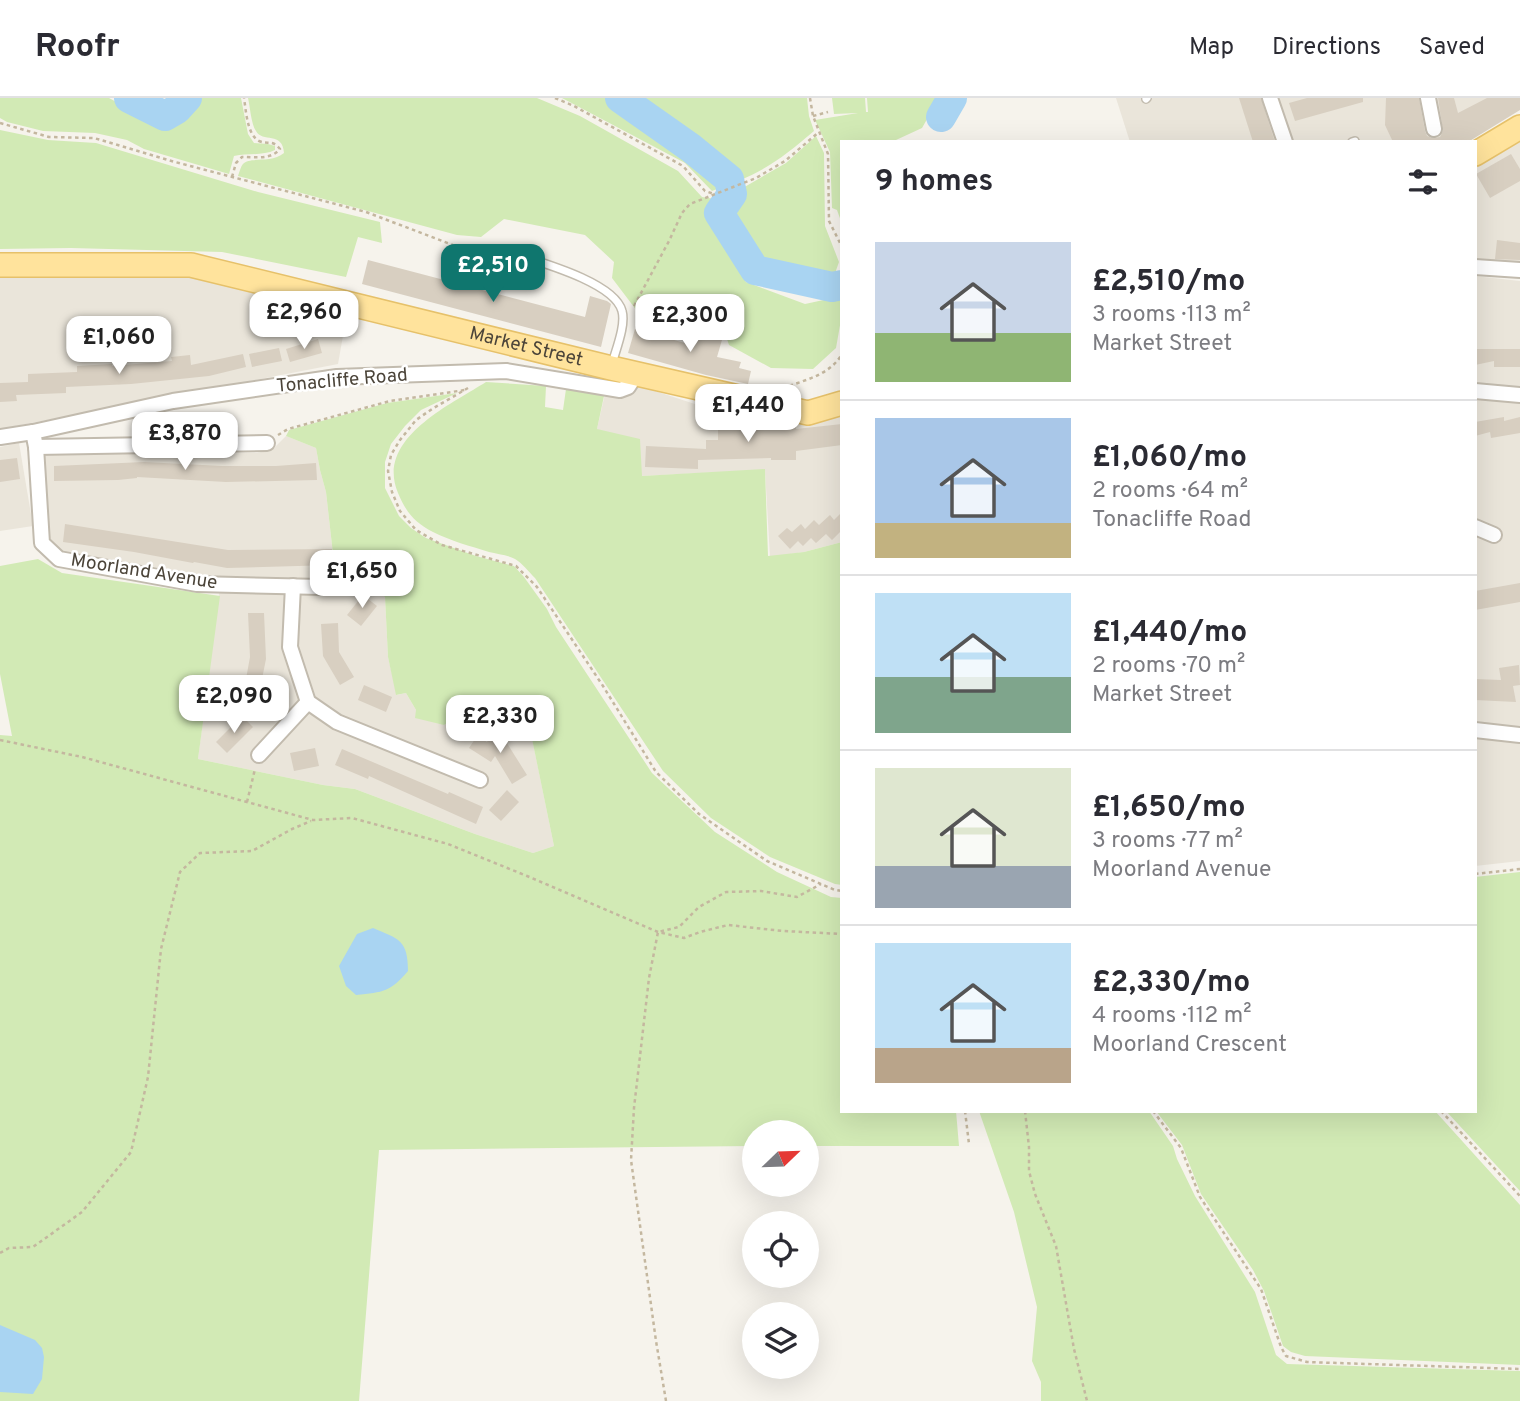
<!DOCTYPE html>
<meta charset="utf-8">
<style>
:root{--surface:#fff;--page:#f2f2f3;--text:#2b2b33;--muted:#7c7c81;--line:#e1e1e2;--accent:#0f766e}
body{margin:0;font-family:Overpass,sans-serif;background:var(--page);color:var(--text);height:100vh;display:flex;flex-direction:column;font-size:26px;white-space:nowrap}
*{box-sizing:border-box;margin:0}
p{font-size:23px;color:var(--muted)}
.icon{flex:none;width:38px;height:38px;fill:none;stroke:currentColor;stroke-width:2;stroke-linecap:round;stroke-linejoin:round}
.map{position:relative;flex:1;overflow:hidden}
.panel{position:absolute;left:840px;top:42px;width:637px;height:973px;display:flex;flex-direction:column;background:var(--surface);border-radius:0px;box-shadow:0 7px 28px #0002}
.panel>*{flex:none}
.needle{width:46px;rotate:67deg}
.tools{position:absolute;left:742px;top:1022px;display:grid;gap:14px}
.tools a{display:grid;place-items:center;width:77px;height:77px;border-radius:50%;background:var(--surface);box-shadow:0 7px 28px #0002;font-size:35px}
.price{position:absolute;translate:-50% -60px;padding:0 16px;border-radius:14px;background:#fff;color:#222;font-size:23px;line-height:46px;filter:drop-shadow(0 2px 4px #0008)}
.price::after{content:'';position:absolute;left:50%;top:42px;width:21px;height:16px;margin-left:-10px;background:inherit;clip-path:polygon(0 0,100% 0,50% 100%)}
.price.current{background:var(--accent);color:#fff}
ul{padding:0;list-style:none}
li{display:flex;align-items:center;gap:21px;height:175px;padding:0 35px}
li+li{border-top:2px solid var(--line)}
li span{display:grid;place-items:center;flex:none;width:196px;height:140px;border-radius:0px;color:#555}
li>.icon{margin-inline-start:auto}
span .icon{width:84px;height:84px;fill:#fffc;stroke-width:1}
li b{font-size:30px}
h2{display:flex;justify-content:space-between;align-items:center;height:84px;padding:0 35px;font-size:30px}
header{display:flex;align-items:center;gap:42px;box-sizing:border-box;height:98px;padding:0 35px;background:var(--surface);border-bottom:2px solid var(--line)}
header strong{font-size:33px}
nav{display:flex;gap:38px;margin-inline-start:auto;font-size:24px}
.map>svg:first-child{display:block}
.residential{fill:#eae5da}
.green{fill:#d2eab5}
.water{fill:#a9d4f2}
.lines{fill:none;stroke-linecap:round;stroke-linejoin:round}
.river{stroke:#a9d4f2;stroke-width:30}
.building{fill:#d8cfc1}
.lane-casing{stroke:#c2bbae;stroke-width:10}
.street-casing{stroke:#c2bbae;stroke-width:18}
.primary-casing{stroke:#e6c16a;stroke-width:26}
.path{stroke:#c4b79f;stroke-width:2.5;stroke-dasharray:3.5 3.5;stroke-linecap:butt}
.lane{stroke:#fff;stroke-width:7}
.street{stroke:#fff;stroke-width:14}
.primary{stroke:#ffe39c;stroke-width:23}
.labels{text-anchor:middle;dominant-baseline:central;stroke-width:5;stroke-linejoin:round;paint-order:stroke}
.street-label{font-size:19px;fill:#4b4439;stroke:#fff}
</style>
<header>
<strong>Roofr</strong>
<nav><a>Map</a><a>Directions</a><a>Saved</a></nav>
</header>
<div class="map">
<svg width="1520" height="1303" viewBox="0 0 1520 1303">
<rect width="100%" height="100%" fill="#f6f3ec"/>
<g class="residential">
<path d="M1116 0H1520V11L1464 44H1130Z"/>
<path d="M1520 42V167L1475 162V70Z"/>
<path d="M118 175 206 180 347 215 338 266 0 331V179Z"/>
<path d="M1475 178 1520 183V763L1475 768Z"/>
<path d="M609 278 701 308 764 318H835L842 316V444L804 454 770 459 765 372 641 378 597 331Z"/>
<path d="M286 338 316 350 320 372 326 394 333 456 385 499 388 559 397 597 406 595 416 612 444 627 471 610 524 601 554 748 533 755 475 736 355 691 323 687 198 661 221 480 65 454 55 450 48 439 40 354 257 355 273 351Z"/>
<path d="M19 345 33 428 0 433V349Z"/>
</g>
<g class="green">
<path d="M0 0H109L120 6 163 21 179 14 192 0H241L248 36 254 45 268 46 275 48V52C263 58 247 55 234 58L229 76 144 51 127 42 95 35 43 33 7 24 0 20Z"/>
<path d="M248 0H537L580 18 678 73 702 99 715 101 714 117 746 184 805 206 842 198V216L836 250 813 271 771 270 729 247 723 229 691 220 670 228 637 213 612 180 614 164 585 137 504 121 481 139 457 137 238 78C239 75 241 68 243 66 250 58 271 66 284 55 283 33 262 45 256 33 251 26 250 8 248 0Z"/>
<path d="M562 0H611L699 61 725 83 727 87 712 93 685 65Z"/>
<path d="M630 0H807L809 18 814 33C788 55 770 70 738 83L732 73Z"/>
<path d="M832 0H865L866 14H868L867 0H939L922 30 896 42V44H842V126L837 112 832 110 830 54 815 22 858 15 834 16Z"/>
<path d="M0 32 48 42 96 45 258 94 380 124 382 145 358 139 346 179 222 154 71 150 0 151Z"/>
<path d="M816 38 824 55 825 128 839 164 833 181 764 163 725 116 741 91 786 65Z"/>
<path d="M486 284 546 288 545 309 563 312 566 291 604 298 597 331 640 341 642 378 765 371 768 458 804 454 842 444V787L835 786 770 759 711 720 663 673 535 480C529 474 522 465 515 461 508 457 497 456 489 454 470 448 451 443 433 434 414 424 406 414 398 395 375 341 450 307 486 284Z"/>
<path d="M457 295 421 312 405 328 391 346 385 364V390L399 418 411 430 426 440 476 458 514 468 524 479 547 511 556 529 652 675 715 734 777 774 831 799 842 800V1013H956L959 1048H807V1034H754V1048L379 1052 359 1303H0V637L12 638 0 576V468L38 461 62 475 220 498 198 661 323 687 355 691 475 736 533 755 554 748 524 602 471 610 444 627 415 620 416 612 406 595 396 597 388 559 385 499 333 456 326 394 320 372 316 350 286 338 289 332 387 305Z"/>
<path d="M1520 774V1093L1446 1013H1475V779Z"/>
<path d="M979 1013H1149L1173 1048 1177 1061 1195 1098 1255 1194 1276 1257 1287 1266 1520 1273V1303H1041V1284L1032 1263 1037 1209 1014 1114Z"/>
<path d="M1156 1013H1435L1520 1107V1267L1305 1258 1291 1254 1283 1248 1264 1193 1253 1172 1201 1096 1182 1047Z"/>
</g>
<g class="water">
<path d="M373 830C399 841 408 842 408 873 390 894 384 894 356 897L346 888 339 868 357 836Z"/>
<path d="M0 1227 35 1242 42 1250 44 1259 42 1281 33 1296 0 1294Z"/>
</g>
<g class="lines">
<g class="river">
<path d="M129 0 165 18 177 11 187 0"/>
<path d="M620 0 691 50 729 81 732 96 719 115 755 172 832 189 842 187"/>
<path d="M941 19 952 0"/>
</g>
</g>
<g class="building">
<path d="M1239 0H1261L1275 44H1253Z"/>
<path d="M1307 0H1363V4L1295 23 1289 5Z"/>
<path d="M1386 0H1419L1425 33 1427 38 1432 40 1440 39 1443 33 1438 0H1454L1458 15 1487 0H1520V12L1468 44H1393L1385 27Z"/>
<path d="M1511 56 1520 71V83L1490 100 1476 76Z"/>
<path d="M1497 142 1520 145V162L1495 161Z"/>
<path d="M368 162 585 219 590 198 607 203 611 206 601 249 362 186Z"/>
<path d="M698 227 724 235 717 259 741 264 739 270 751 273 748 286 706 277 628 255 635 231 692 247Z"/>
<path d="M318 241 322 255 290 264 286 251Z"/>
<path d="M279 250 282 263 252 269 249 256Z"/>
<path d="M1475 251H1520V269H1494V263L1475 267Z"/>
<path d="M243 256 246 269 209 278 131 286 66 289V295L16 297 17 303 0 304V285L28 284V276L77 274V268L112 266V268L172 263 171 259 190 257 191 267Z"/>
<path d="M1504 319V323L1520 319V335L1491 340 1490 334 1475 338V324Z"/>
<path d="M762 321V326H791L796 327V331L842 326V347L796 353V362H771V360L698 362V371L645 369 646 348 706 351V342H718V322Z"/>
<path d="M17 360 20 381 0 384V362Z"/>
<path d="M144 364 222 368H276L316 365 317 382 226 384 137 379V380L118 382 54 383V368Z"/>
<path d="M842 414V432L832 442 826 436 816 445 811 440 803 448 798 443 790 451 778 438 787 430 792 434 801 426 805 431 814 422 819 427 830 417 834 422Z"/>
<path d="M65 426 228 452 332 451 333 467 227 470 194 464 193 465 134 454 63 444Z"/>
<path d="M1520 485V504L1475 512V493Z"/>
<path d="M363 497 377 508 361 528 347 517Z"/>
<path d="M248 515H264L266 561 257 606 242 603 250 559Z"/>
<path d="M338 525 339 554 354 579 340 587 323 558 321 526Z"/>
<path d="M1519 567 1520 587 1513 588 1516 604 1475 602V581L1501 582 1499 570Z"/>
<path d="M364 587 392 599 386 614 358 602Z"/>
<path d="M242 618 253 629 227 655 216 644Z"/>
<path d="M494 633 506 640 505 642 527 677 512 686 495 658 491 664 469 650 477 638 487 644Z"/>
<path d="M315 650 319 668 294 673 290 655Z"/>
<path d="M342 651 448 696 449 694 483 709 476 726 369 678 368 681 335 667Z"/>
<path d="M507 692 519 704 501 723 489 712Z"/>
</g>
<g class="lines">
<defs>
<g id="lane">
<path d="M1146 1 1147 0"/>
<path d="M1352 44 1355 43"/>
<path d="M484 159 500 151C528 161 614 182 622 213 626 227 616 251 612 266"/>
</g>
<g id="street">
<path d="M1270 0 1285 44"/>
<path d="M1428 0 1434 31"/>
<path d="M1475 169 1520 172"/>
<path d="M1475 293 1520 297"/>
<path d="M33 334 36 349 42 445 59 461 197 486 321 489"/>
<path d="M0 339 33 334 173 303 337 279 506 273 620 292 628 289 637 275"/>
<path d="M36 349 267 345"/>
<path d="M1475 429 1494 437"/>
<path d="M293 488 290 549 308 604 337 624 480 682"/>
<path d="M1475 632 1520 637"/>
<path d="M259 657 308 604"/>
</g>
<g id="primary">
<path d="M1475 56 1520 29"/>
<path id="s1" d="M0 167H191L611 270 808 315 842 305"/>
</g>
</defs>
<use href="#lane" class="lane-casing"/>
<use href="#street" class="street-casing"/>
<use href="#primary" class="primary-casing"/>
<g class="path">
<path d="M555 0 574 8 683 68 705 93 714 96"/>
<path d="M810 0 813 18 828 56 829 123 842 149"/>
<path d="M813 18 828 14"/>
<path d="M0 25 49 39 94 40 175 64 366 114 474 155"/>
<path d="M232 79 236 65 242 59C255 59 271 62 280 51 272 41 268 47 259 43 247 37 246 12 244 0"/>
<path d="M634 208 669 143 682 115 690 106 756 80 785 63 819 34"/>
<path d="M468 290 432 311 416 322 400 342 391 357 388 373 392 394 400 413 416 432 442 447 516 468 537 489 603 588 656 674 699 716 767 763 835 792 842 793"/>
<path d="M783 290C805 282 830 277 842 256"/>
<path d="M278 337 288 331 390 303 465 292"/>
<path d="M0 642 82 659 313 722 352 720 448 746 527 778 658 834 684 840 700 834 728 827 783 833 842 836"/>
<path d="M247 704 255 671"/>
<path d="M1475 776 1520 771"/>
<path d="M965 1013 969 1046"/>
<path d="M1025 1013 1029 1049V1073L1035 1096 1056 1148 1074 1251 1087 1303"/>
<path d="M1153 1013 1181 1050 1200 1099 1261 1191 1281 1249 1286 1258 1307 1264 1520 1271"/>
<path d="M1441 1013 1520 1098"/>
<path d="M0 1155 9 1150 33 1149 82 1114 131 1054 148 979 161 851 180 774 200 755 252 753 292 731 311 723"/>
<path d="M666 1303 656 1243 631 1062 634 1010 649 880 658 834 679 829 699 809 726 794 761 793 797 799 821 786"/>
</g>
<use href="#lane" class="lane"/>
<use href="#street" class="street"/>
<use href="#primary" class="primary"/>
</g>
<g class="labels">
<g class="street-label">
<text stroke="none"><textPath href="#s1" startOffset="536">Market Street</textPath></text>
<text transform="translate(342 283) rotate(-5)">Tonacliffe Road</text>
<text transform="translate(144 474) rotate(9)">Moorland Avenue</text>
</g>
</g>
</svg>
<div class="tools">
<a><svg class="needle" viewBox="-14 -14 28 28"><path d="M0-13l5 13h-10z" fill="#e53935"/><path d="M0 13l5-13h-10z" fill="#7c7c81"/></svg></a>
<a><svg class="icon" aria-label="locate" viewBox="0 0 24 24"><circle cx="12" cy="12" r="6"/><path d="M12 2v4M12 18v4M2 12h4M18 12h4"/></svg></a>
<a><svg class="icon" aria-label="layers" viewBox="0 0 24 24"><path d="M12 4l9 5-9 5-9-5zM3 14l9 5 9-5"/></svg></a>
</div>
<b class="price current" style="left:493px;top:206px">£2,510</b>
<b class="price" style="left:304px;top:253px">£2,960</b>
<b class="price" style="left:690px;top:256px">£2,300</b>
<b class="price" style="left:119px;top:278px">£1,060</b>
<b class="price" style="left:748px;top:346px">£1,440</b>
<b class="price" style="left:185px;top:374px">£3,870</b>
<b class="price" style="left:362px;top:512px">£1,650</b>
<b class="price" style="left:234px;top:637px">£2,090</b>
<b class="price" style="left:500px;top:657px">£2,330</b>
<section class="panel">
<h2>9 homes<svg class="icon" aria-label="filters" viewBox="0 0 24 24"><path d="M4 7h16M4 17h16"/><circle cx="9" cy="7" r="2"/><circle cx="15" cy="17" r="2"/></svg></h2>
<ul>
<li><span style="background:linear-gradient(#c9d6e8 65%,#8fb573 0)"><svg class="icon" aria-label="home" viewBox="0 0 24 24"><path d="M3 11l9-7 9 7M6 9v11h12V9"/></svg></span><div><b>£2,510/mo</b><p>3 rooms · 113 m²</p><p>Market Street</p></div></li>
<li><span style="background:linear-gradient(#a9c7e8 75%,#c2b280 0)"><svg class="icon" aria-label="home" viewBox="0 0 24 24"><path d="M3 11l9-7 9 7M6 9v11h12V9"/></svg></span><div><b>£1,060/mo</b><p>2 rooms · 64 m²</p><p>Tonacliffe Road</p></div></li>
<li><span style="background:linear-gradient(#bfe0f5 60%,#7fa58c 0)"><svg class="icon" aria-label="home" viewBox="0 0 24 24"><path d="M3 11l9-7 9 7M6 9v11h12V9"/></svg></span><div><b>£1,440/mo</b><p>2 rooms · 70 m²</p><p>Market Street</p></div></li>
<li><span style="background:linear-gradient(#dfe7d0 70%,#9aa5b1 0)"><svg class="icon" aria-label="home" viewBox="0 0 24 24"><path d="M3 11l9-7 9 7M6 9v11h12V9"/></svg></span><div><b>£1,650/mo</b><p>3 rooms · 77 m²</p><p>Moorland Avenue</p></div></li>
<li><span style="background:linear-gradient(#bfe0f5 75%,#b9a48a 0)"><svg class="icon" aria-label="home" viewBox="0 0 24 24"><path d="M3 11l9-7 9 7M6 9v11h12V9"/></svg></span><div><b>£2,330/mo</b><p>4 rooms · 112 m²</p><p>Moorland Crescent</p></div></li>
</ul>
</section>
</div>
